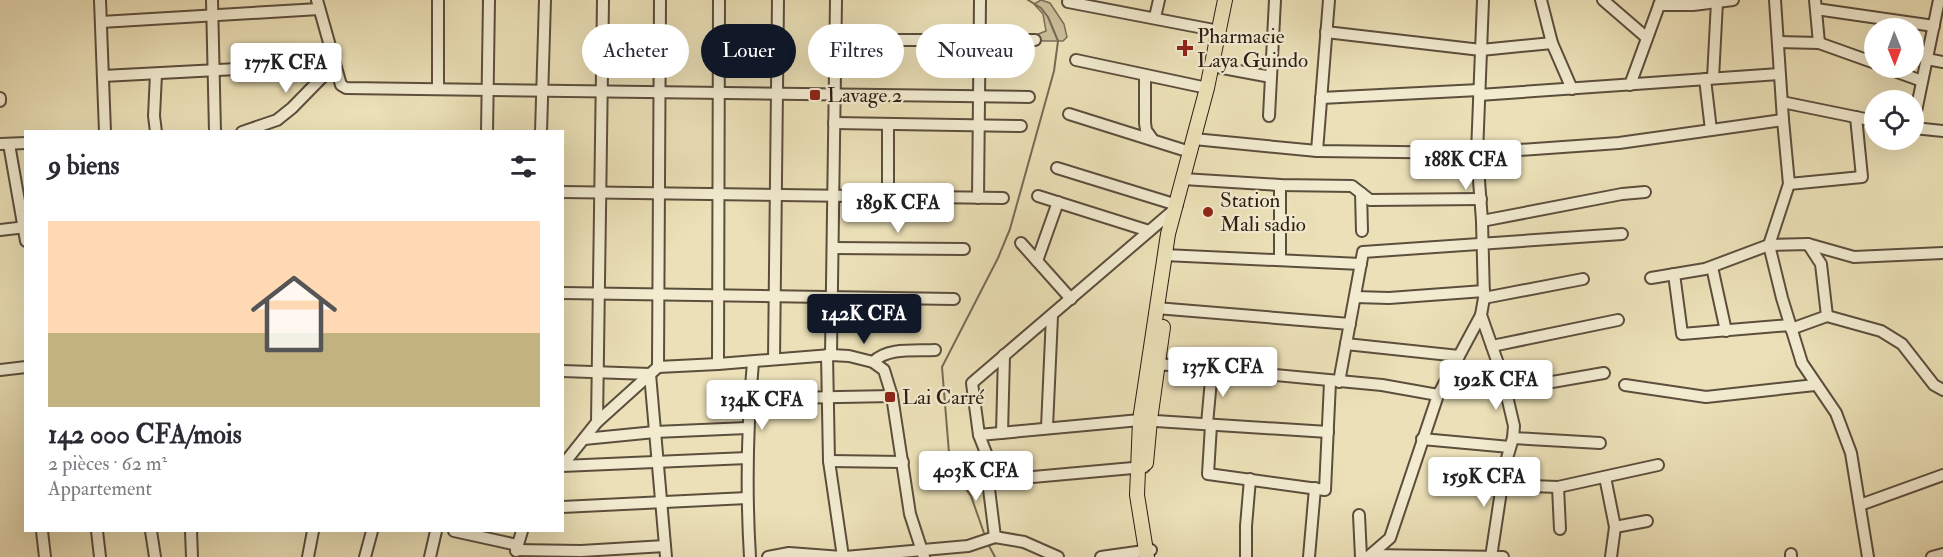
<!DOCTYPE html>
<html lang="fr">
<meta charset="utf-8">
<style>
:root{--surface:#fff;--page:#f7f7f7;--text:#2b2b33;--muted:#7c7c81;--line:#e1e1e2;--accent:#111827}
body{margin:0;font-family:"IM FELL Double Pica",serif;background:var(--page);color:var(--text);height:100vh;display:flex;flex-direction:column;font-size:22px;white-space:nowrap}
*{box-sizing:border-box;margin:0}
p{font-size:20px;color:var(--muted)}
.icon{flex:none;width:33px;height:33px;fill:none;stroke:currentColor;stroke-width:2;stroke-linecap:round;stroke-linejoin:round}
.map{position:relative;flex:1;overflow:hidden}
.drawer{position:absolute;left:24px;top:130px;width:540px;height:402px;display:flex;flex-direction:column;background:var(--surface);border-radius:0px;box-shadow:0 6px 24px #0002}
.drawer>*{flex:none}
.banner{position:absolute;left:582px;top:24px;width:570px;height:54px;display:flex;gap:12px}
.needle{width:39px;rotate:179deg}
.tools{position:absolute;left:1864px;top:18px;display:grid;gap:12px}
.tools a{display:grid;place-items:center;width:60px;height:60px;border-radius:50%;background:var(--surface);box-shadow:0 6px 24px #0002;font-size:30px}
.price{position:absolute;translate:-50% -51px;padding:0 14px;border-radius:6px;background:#fff;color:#222;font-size:20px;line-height:39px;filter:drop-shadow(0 2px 3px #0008)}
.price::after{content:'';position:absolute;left:50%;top:36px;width:18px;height:14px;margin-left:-9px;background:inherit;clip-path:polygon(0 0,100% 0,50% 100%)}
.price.active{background:var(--accent);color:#fff}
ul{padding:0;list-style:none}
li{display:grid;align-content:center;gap:12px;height:318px;padding:0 24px}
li+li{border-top:2px solid var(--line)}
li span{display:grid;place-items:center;height:186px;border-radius:0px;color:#555}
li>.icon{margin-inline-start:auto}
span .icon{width:108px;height:108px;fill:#fffc;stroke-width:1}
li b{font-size:26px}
h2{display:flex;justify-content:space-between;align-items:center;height:72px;padding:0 24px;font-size:26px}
.chip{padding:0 21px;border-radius:27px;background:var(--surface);box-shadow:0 6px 24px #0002;font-size:21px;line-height:54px}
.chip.active{background:var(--accent);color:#fff}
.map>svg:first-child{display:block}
.green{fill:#cbbf9b;stroke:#7c6e58;stroke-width:1.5}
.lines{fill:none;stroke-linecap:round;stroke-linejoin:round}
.stream{stroke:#786a55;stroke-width:2}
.minor-casing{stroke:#5c4e3d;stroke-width:14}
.major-casing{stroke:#2c1d14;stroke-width:16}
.minor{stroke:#f2ebd0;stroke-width:10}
.major{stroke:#ebe0b7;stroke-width:14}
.poi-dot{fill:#8f2418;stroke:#f2ebd0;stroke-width:2}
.labels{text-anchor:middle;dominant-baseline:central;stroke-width:4.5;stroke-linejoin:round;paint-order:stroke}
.poi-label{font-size:21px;fill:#2c1d14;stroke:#f2ebd0;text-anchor:start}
</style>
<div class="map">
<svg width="1943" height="557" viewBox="0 0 1943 557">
<rect width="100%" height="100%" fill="#ebe0b7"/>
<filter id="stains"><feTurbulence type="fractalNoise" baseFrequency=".00333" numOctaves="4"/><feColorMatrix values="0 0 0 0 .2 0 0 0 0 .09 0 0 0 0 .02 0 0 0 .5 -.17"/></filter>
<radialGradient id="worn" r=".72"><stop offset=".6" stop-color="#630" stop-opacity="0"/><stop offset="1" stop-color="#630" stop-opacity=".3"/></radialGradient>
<path class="green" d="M1041 0 1050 3 1064 24 1067 37 1063 41H1043L1038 39 1036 35 1046 31 1043 14 1034 4Z"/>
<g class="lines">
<g class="stream">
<path d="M985 536 971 496 957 477 949 453 942 367 998 258 1010 229 1054 71 1058 41 1048 17 1041 8 1028 0"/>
<path d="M988 544 995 557"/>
</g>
<defs>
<g id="minor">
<path d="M100 0 105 132"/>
<path d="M212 0 215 132"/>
<path d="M317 0 339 78 341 85 346 88 1029 97"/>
<path d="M438 0V89"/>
<path d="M1483 0 1477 153 1482 221 1484 298 1481 315 1502 375 1514 426 1513 438 1505 465 1491 557"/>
<path d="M1541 0 1552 43 1572 89"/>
<path d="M1603 0 1647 38"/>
<path d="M1775 0 1783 120 1789 184 1769 245 1782 298 1802 363 1836 413 1851 453 1868 557"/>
<path d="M1815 0 1819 43"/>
<path d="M1068 2 1219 31"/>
<path d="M1659 5H1693L1733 0"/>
<path d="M1816 9 1934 26"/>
<path d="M1155 17 1159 0"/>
<path d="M101 22 319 9"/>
<path d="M1326 32 1481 50 1552 43"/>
<path d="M835 40H1035"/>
<path d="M1778 42 1819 43 1875 63"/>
<path d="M1927 59 1943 62"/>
<path d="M1076 60 1207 88"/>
<path d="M1212 66 1271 77"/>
<path d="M1886 68 1922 81"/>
<path d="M156 74 154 116 156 132"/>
<path d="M1145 75V123L1146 130 1153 140"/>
<path d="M103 76 335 64"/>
<path d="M1713 78 1717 2"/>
<path d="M1705 79 1711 130"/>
<path d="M1630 85 1661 0"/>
<path d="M1479 95 1779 74"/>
<path d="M0 98V101"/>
<path d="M1321 98 1479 90"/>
<path d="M1782 102 1875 121"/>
<path d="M1069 114 1190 152"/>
<path d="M1269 116 1275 0"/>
<path d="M1914 121 1939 0"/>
<path d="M834 123 1021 126"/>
<path d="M1914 128 1943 131"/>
<path d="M242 132 277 120 292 108 335 64"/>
<path d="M487 132 489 0"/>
<path d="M541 132 545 0"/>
<path d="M1194 139 1317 151 1477 153 1619 143 1783 120"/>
<path d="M0 144 26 143"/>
<path d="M9 144 26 241"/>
<path d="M1317 151 1329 0"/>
<path d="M1057 168 1177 205"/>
<path d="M1183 179 1280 185 1352 186 1370 200 1481 199"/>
<path d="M1789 184 1862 177 1856 117"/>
<path d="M562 192 1003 198"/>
<path d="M1361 193 1362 231"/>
<path d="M1038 196 1149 231"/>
<path d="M888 197V124"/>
<path d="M978 198 980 0"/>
<path d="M1482 221 1622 194 1645 192"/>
<path d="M0 230 26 227"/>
<path d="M1021 243 1071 299"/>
<path d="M1808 244 1821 264 1827 316"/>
<path d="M833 248 964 249"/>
<path d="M1164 255 1361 264"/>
<path d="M1280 260V185"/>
<path d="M1037 261 1058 202"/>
<path d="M1712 267 1726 331"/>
<path d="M1674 274 1682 334 1790 325"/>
<path d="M1651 278 1705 269 1769 245 1808 244 1854 257 1943 253"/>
<path d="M562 293 954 299"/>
<path d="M1355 297 1389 298 1484 291"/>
<path d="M1484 298 1583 279"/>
<path d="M1156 308 1350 324"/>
<path d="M1791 329 1827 316 1881 331 1902 344 1934 385 1943 390"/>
<path d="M1346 344 1459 356"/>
<path d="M1492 346 1618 320"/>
<path d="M827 355 829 461 843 557"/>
<path d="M831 355 836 0"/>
<path d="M774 359 778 0"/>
<path d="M873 362C888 347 915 351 935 350"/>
<path d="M718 364 719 0"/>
<path d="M1158 364 1382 385 1438 395"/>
<path d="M658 367 718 364 831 355 849 356 873 362 884 370 892 396 910 514 924 557"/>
<path d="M0 370 26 367"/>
<path d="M562 371 650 374 666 557"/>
<path d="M1339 382 1363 252 1622 234"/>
<path d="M1625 385 1706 397 1815 385"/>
<path d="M1506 390 1604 373"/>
<path d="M788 398 892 396"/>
<path d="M597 422 603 0"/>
<path d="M1207 424 1212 369"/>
<path d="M1211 425 1208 474 1325 490 1330 382"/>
<path d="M1047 427 1052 316"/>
<path d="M1002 433 1004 355"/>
<path d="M979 435 1140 420 1328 432"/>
<path d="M1513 438 1600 443"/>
<path d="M584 439 655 432 747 428"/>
<path d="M1422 439 1510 447"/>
<path d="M829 461 903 462"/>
<path d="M562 466 597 422 658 367 660 0"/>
<path d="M562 466 747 458"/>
<path d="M1605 477 1615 527 1611 557"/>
<path d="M988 481 1144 467"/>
<path d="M1502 485 1558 487 1658 465"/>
<path d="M1558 487 1560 529"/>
<path d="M1860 505 1943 475"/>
<path d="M562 507 747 498"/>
<path d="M1359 515 1361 557"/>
<path d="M1615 527 1647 521"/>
<path d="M42 531 45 557"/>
<path d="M97 531 100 557"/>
<path d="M151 531 155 557"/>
<path d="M191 531 192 557"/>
<path d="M454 531 517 545"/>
<path d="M516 550 581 551 665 546"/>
<path d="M516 551 522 531"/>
<path d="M1791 554V557"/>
<path d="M1371 555 1503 557"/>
<path d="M308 557 313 531"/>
<path d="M365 557 372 531"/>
<path d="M430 557 436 531"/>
<path d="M750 557C746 491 747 428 753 362"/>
<path d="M768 557 789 553 842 557"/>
<path d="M845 557 968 546 995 537"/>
<path d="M1058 557 1024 542 995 537 988 481V458L979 435 972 383 1175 209"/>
<path d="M1101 557 1151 550"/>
<path d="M1246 557V526L1250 479"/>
<path d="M1309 557 1315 488"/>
<path d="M1368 557 1390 538 1438 395 1481 315"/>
<path d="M1932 557 1943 554"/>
</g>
<g id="major">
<path d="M1146 463 1150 420 1163 327"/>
<path d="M1147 557 1137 495 1140 420 1168 234 1207 88 1225 0"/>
</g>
</defs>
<use href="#minor" class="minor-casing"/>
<use href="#major" class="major-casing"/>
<use href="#minor" class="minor"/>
<use href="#major" class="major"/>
</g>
<g class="poi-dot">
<path d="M1182 39h6v6h6v6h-6v6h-6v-6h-6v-6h6z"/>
<rect x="809" y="89" width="12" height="12" rx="3"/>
<circle cx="1208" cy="212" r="6"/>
<rect x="884" y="391" width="12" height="12" rx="3"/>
</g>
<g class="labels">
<g class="poi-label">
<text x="1197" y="36">Pharmacie<tspan x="1197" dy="24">Laya Guindo</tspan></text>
<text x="827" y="95">Lavage 2</text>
<text x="1220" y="200">Station<tspan x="1220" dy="24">Mali sadio</tspan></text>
<text x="902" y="397">Lai Carré</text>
</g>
</g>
<rect width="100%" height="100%" filter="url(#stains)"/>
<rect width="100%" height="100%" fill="url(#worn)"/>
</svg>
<div class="tools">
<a><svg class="needle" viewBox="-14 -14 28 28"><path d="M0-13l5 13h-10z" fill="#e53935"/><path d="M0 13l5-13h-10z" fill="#7c7c81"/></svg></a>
<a><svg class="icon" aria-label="locate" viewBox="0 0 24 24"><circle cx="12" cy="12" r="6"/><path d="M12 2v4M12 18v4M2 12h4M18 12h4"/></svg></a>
</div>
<b class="price" style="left:286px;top:94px">177K CFA</b>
<b class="price" style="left:1466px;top:191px">188K CFA</b>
<b class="price" style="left:898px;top:234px">189K CFA</b>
<b class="price active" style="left:864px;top:345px">142K CFA</b>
<b class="price" style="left:1223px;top:398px">137K CFA</b>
<b class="price" style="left:1496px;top:411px">192K CFA</b>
<b class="price" style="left:762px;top:431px">134K CFA</b>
<b class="price" style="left:976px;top:502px">403K CFA</b>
<b class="price" style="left:1484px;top:508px">159K CFA</b>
<div class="banner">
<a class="chip">Acheter</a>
<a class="chip active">Louer</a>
<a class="chip">Filtres</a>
<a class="chip">Nouveau</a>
</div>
<section class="drawer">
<h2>9 biens<svg class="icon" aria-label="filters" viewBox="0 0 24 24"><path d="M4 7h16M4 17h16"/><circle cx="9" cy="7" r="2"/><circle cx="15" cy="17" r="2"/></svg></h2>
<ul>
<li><span style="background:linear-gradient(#ffd9b3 60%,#c2b280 0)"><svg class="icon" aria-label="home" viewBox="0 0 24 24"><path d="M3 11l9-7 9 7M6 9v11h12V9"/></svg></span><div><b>142 000 CFA/mois</b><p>2 pièces · 62 m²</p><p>Appartement</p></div></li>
</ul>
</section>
</div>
